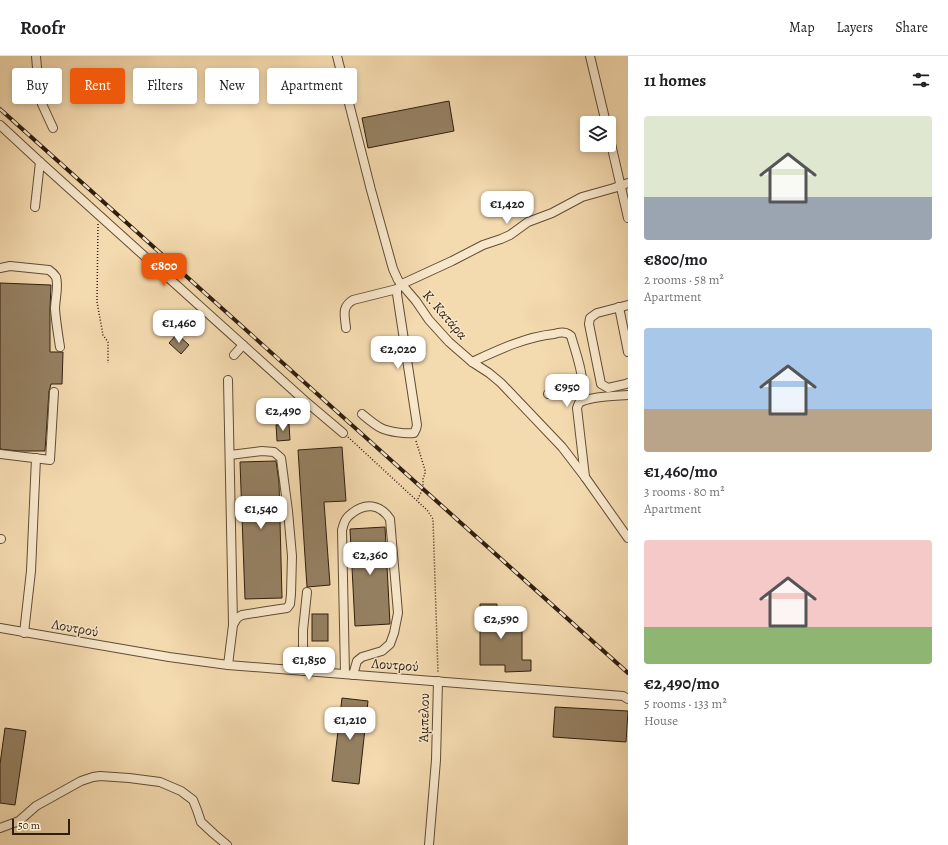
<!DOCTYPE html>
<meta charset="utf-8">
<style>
:root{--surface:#fff;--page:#f2f2f2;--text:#202124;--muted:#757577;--line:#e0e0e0;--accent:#ea580c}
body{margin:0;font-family:Alegreya,serif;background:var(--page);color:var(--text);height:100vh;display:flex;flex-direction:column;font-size:15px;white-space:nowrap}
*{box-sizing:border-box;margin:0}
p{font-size:13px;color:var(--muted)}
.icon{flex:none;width:22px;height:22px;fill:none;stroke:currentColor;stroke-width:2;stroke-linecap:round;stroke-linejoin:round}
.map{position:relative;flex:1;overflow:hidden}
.sheet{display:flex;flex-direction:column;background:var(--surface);width:320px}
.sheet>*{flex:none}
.hud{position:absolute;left:12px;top:12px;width:380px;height:36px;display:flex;gap:8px}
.controls{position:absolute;left:580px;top:60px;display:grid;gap:8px}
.controls a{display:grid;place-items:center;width:36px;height:36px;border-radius:4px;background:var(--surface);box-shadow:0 2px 6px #0003;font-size:20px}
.scale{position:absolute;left:12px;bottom:10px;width:58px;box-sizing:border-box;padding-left:4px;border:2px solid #2f1e0e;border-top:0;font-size:11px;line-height:14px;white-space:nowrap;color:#2f1e0e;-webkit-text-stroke:3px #f8e7cb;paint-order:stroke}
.price{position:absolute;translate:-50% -34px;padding:0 9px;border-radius:8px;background:#fff;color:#222;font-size:13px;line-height:26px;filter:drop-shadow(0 1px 2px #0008)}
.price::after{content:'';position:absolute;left:50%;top:24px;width:12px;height:9px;margin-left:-6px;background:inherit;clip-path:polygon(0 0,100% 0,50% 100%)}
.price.selected{background:var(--accent);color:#fff}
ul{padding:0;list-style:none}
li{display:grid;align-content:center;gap:8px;height:212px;padding:0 16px}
li span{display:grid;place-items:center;height:124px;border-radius:4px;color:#555}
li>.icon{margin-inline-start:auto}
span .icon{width:72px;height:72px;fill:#fffc;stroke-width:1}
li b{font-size:17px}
h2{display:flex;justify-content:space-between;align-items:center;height:48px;padding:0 16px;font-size:17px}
.tag{padding:0 14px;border-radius:4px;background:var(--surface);box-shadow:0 2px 6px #0003;font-size:14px;line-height:36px}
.tag.selected{background:var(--accent);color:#fff}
header{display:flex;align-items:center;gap:24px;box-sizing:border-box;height:56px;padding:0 20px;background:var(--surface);border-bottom:1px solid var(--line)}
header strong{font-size:19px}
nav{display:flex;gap:22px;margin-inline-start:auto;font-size:14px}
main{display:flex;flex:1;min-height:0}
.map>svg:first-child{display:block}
.building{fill:#958062;stroke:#2f1e0e}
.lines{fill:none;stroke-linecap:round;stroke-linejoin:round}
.minor-casing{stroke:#604d36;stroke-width:10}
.path{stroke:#2f1e0e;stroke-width:1.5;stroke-dasharray:1 2;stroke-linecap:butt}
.minor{stroke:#f8e7cb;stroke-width:8}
.rail-casing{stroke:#2f1e0e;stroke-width:4}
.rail{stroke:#f8e7cb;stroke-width:2.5;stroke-dasharray:8;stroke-linecap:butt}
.labels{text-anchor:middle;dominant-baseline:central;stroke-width:3;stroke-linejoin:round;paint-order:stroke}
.street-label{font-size:14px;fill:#2f1e0e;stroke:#f8e7cb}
</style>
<header>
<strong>Roofr</strong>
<nav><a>Map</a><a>Layers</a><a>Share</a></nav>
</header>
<main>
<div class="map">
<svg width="628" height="789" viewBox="0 0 628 789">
<rect width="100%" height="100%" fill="#f4daaf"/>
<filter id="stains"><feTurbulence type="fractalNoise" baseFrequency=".005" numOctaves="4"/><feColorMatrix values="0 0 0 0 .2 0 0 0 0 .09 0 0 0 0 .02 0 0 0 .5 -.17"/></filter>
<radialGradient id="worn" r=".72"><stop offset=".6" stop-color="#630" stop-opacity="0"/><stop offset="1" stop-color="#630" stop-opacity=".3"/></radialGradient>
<g class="building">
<path d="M449 45 454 75 368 92 362 62Z"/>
<path d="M0 227 51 229 50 253V296H63L62 328H51L50 332 49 335 45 395H18L0 393Z"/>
<path d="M177 278 189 289 181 298 169 287Z"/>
<path d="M289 368 290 384 277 385 276 369Z"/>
<path d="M342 391 346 445 324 446 330 529 307 531 298 394Z"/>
<path d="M276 405 279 426 282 542 245 543 240 406Z"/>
<path d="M385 471 390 568 355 570 350 473Z"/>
<path d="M480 548H497V553H512V566H522V604H531V615L505 616V609H480Z"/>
<rect x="312" y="558" width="16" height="27"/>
<path d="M342 642 368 645 359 728 332 725Z"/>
<path d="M555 651 628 655 626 686 553 681Z"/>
<path d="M5 672 26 675 15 749 0 747V708Z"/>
</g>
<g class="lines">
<defs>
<g id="minor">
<path d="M36 0 38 23 42 48 53 72"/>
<path d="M337 0 371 134 393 213 398 224 416 245 429 264 449 286 472 306 489 317 501 327 562 391 585 421 628 482"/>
<path d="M590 0 606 67"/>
<path d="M0 69 40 106 304 344 343 377"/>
<path d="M609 79 628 162"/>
<path d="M35 151 40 106"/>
<path d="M0 212 10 210 49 214C52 216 54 218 56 221 59 229 55 244 55 253 56 266 58 278 60 291"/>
<path d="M628 249 597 257 590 262 589 268 601 328 608 332 626 328 628 327"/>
<path d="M619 251 628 296"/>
<path d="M346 272C345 260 341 251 353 244L397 233"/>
<path d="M234 299 243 289"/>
<path d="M472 306C498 294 525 281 554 278 557 277 562 276 566 277 569 278 569 278 571 280 574 291 586 324 581 333L548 338"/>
<path d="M228 324 233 568"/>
<path d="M362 358C368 363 375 369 381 372 389 376 406 378 414 377L416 373 417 369 397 238V233L402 228 452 205 483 189 501 183 510 179 528 166 552 157 582 141 614 132 628 127"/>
<path d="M0 398 50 404 54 336"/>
<path d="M585 421 577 352 579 347C589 340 615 340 628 339"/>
<path d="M0 483H1"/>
<path d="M0 572 169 601 228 609 623 640 628 643"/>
<path d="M24 577 31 515 36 402"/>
<path d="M228 609 233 569 237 562 242 559 267 555 287 552 290 548 291 538 292 500 288 455 281 402 274 396 262 395 230 399"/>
<path d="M303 615V574L307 536"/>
<path d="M345 618 342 474C343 471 344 465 347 462 348 460 350 459 351 458 365 446 380 448 390 463L398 557 394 577 390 588 382 595 362 601 357 605 353 619"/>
<path d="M0 772 19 765 36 750 81 725 93 721 100 720 129 722 160 726 181 735 193 744 197 754 201 766 214 778 227 789"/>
<path d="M429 789 436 704 438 625"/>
</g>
</defs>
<use href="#minor" class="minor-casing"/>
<g class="path">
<path d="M98 168 97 246 103 279 108 286V307"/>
<path d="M348 381 427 454 433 463 438 617"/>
<path d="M416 385 425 414V418L423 422V432L417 445"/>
</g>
<use href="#minor" class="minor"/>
<defs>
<path id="rail" d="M0 53 628 617"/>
</defs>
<use href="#rail" class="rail-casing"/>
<use href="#rail" class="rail"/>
</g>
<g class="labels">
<g class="street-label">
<text transform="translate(445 259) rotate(49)">Κ. Κατάρα</text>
<text transform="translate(75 572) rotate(10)">Λουτρού</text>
<text transform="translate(395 609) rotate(4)">Λουτρού</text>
<text transform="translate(424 662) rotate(-89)">Άμπελου</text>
</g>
</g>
<rect width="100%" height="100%" filter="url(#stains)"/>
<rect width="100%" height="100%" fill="url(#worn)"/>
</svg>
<div class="controls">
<a><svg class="icon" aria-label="layers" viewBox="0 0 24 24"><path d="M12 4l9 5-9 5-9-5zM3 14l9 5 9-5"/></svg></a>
</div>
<div class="scale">50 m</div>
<b class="price" style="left:507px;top:169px">€1,420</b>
<b class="price selected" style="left:164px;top:231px">€800</b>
<b class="price" style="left:179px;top:288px">€1,460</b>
<b class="price" style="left:398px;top:314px">€2,020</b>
<b class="price" style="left:567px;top:352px">€950</b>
<b class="price" style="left:283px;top:376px">€2,490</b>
<b class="price" style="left:261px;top:474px">€1,540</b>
<b class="price" style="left:370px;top:520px">€2,360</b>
<b class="price" style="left:501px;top:584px">€2,590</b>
<b class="price" style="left:309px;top:625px">€1,850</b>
<b class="price" style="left:350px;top:685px">€1,210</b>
<div class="hud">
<a class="tag">Buy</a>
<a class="tag selected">Rent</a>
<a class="tag">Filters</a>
<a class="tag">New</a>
<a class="tag">Apartment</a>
</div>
</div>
<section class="sheet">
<h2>11 homes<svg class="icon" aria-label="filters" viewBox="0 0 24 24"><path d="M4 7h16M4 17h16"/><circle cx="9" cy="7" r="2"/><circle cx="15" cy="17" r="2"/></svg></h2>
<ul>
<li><span style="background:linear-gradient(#dfe7d0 65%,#9aa5b1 0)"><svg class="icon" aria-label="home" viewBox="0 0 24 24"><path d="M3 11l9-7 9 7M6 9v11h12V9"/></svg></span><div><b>€800/mo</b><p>2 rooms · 58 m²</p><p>Apartment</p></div></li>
<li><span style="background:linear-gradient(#a9c7e8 65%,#b9a48a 0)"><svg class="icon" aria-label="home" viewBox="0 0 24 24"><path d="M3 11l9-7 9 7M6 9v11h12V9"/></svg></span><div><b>€1,460/mo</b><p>3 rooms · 80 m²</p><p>Apartment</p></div></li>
<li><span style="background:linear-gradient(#f6c9c9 70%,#8fb573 0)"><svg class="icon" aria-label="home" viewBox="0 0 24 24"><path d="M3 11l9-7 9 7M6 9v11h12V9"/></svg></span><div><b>€2,490/mo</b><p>5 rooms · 133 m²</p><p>House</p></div></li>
</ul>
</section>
</main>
